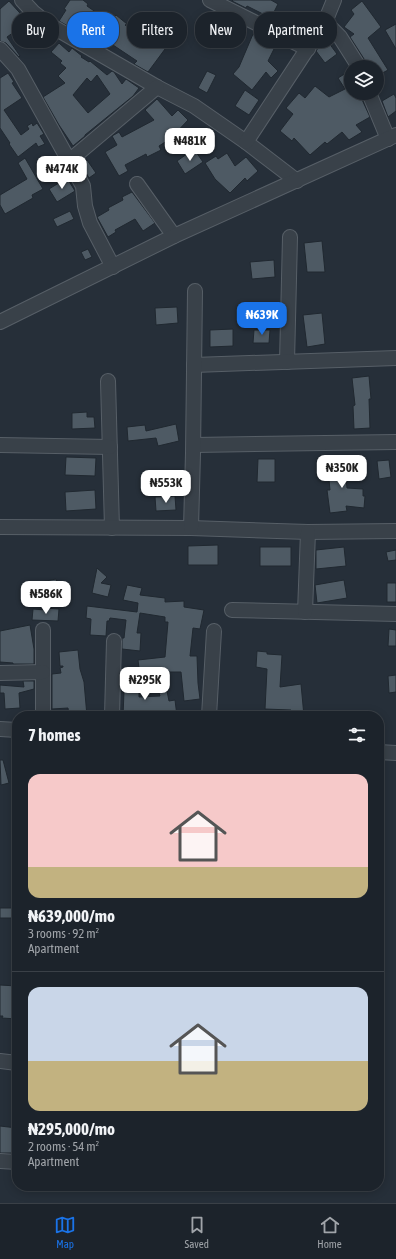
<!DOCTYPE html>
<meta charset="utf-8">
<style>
:root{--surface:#1c232b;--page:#292f37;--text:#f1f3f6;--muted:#a0a4a9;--line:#3a4047;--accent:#1a73e8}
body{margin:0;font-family:"Asap Condensed",sans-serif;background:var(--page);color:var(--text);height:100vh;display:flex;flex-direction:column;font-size:15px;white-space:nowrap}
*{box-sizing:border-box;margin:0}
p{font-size:13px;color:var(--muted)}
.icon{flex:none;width:22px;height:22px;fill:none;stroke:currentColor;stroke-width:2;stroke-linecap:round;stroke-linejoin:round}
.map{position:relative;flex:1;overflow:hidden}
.details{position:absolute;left:12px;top:711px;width:372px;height:480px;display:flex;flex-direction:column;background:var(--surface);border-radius:16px;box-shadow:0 2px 10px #0003,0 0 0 1px var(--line)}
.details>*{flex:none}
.banner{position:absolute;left:12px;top:12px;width:372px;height:36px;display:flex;gap:8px}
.buttons{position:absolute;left:344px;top:60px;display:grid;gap:8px}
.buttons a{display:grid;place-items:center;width:40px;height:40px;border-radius:50%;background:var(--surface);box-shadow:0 2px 10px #0003,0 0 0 1px var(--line);font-size:20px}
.price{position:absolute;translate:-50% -34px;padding:0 9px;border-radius:8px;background:#fff;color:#222;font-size:13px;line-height:26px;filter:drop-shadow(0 1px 2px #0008)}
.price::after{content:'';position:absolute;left:50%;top:24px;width:12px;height:9px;margin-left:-6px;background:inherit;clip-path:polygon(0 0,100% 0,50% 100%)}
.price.on{background:var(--accent);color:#fff}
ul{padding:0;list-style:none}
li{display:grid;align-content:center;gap:8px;height:212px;padding:0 16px}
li+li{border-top:1px solid var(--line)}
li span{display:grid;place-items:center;height:124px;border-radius:12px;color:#555}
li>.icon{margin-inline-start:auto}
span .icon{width:72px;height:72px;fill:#fffc;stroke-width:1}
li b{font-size:17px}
h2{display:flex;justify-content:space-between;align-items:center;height:48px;padding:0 16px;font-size:17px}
.tag{padding:0 14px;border-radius:16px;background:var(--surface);box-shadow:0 2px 10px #0003,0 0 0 1px var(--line);font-size:14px;line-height:36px}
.tag.on{background:var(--accent);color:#fff}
.tab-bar{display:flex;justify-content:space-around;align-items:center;height:56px;border-top:1px solid var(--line);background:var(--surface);font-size:11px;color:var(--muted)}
.tab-bar a{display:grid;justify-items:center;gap:2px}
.tab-bar .on{color:var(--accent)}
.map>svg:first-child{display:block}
.building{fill:#4e5a64;stroke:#202830;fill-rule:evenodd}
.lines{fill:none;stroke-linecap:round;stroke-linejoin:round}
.minor-casing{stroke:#575f67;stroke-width:16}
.minor{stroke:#394149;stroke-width:14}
</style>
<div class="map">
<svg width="396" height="1203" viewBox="0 0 396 1203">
<rect width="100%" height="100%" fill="#262f39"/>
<g class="building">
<path d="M70 0H83L88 4 87 6 110 22 116 15 127 24 125 25 151 43 156 35 168 45 148 72 134 64 137 61 110 43 108 47 105 45 103 46 59 21 66 10 64 9Z"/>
<path d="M233 0H271L278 4 271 18 247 6 246 8 232 1Z"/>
<path d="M9 1 28 22 7 37 20 56 19 57 6 43 0 41V9Z"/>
<path d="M362 1 381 27 368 38 388 70 377 76V67H367L366 62 350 37 354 34 344 27 354 14 351 10Z"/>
<path d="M396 24V49L385 30Z"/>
<path d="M253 34 261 38 262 36 277 43 268 61 278 71 271 78 266 72 252 90 233 74 239 67Z"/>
<path d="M326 39 337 54 325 63 316 51 322 42Z"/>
<path d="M59 43 69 52 72 48 82 56 81 57 89 62 90 61 107 75 112 71 114 72 122 84 126 79 139 88 133 96 85 135V136L73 146 59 125 43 97 65 83 58 76 66 68 60 63 62 61 51 52ZM97 75 110 94 88 113 73 95 87 78 91 82Z"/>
<path d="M351 70V93H359L370 117 356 125 362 132 349 140 342 132 327 144 325 142 310 155 294 138 292 141 280 131 293 114 286 108 299 93 305 98 315 86 329 97 345 89 338 78Z"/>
<path d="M207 71 216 75 207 93 198 88Z"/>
<path d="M8 73 14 82 12 83 22 98 4 110 21 135 29 129 27 126 32 123 33 126 37 123 44 134 40 136 45 144 38 147 36 143 18 157 9 144 10 143 0 128V78Z"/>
<path d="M245 90 259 100 249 115 235 106Z"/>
<path d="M394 94 396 98V111L388 117 382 101Z"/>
<path d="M157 99 172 116 178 110 188 120 173 136V137L159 146 161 150 147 157 146 154 125 165 128 171 119 176 105 152 117 145 112 136 119 132 122 137 154 120 145 110Z"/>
<path d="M194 149 203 162 185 174 177 161Z"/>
<path d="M227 153 235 166 246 157 258 171 247 181 245 178 230 193 215 179 205 163 216 156 218 159Z"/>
<path d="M25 158 43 189 32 195 33 198 5 214 0 205V195L27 179 18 163Z"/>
<path d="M87 160 96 173 89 178 81 164Z"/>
<path d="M67 178 75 191 57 202 49 189Z"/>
<path d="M132 192 155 223 143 231 135 219 115 230 116 232 108 237 97 217 109 210 108 208 123 200 122 197Z"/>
<path d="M70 211 74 219 57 227 53 219Z"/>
<path d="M322 241 325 272H307L304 243Z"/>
<path d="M88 249 92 257 85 260 81 252Z"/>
<path d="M274 260 275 277 252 279 250 262Z"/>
<path d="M177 307 178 323 156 325 155 308Z"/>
<path d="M322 313 325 344 307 347 303 315Z"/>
<path d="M233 329V346L210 347V330Z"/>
<path d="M254 330H270L269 343H253Z"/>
<path d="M369 376 371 399H369L370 428 354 429 353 406 355 405 352 378Z"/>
<path d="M87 412V417H94L95 428 72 429V413Z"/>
<path d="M176 424 179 441 158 446 156 438 128 441 127 427 145 425 146 431Z"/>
<path d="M66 457 96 458 95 476 65 475Z"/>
<path d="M258 459H275V482H257Z"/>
<path d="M344 459 347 488 363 489V496H365L364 508 346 506 347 511 330 513 327 490H330L327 460Z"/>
<path d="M389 460 391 477 379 479 377 461Z"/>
<path d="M95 490 96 509 66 511 65 492Z"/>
<path d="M175 496 176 510 156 511 155 497Z"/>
<path d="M218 545V565H188V546Z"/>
<rect x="260" y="547" width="31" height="19"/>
<path d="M344 547 346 566 316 569V550Z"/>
<path d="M396 550V560L388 561 386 552Z"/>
<path d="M97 568 107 577 101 583 111 585 108 597 92 593Z"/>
<path d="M56 579 58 586 42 589 41 582Z"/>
<path d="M344 580 347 598 317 603 315 585Z"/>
<rect x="387" y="583" width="9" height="19"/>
<path d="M127 585 142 588 140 595 165 598V602L184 601V607L204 610 200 629 193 628 190 656H197L198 683 200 699 184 701 181 672H158V673L140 676 138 660 165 657 168 622H165V617L140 613 137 633H141L140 651 122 649V638H124L126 620 110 618 109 621H107L106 636 90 635 91 619 86 618 87 606 137 612 138 603 123 600Z"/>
<path d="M45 608 59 609 58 621 32 620 33 609 45 610Z"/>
<path d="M30 625 34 649V664H13V663L0 662V631Z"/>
<path d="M389 629 396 630V646H388Z"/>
<path d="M78 650 80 669 84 682 87 716H69L68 708 52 709V674L61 673 60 668 63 667V666H60L59 652Z"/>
<path d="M257 651 267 652V654L282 655 280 687 301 684 304 716H292L291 710 265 709 267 669 256 667Z"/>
<path d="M139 674V697L160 696 159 693 167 691 169 701 175 700 177 716H123L124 691H121L122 675Z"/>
<path d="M396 675V692L389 693 388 676Z"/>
<path d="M23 681H34V689L19 693 20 708 5 709 4 693H0V685L24 687Z"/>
<path d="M0 760H3L9 783 1 785Z"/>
<rect x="0" y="908" width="14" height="10"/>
<path d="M0 985 17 986V1019L2 1018 3 1016H0Z"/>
<path d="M0 1126 17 1128V1153H0Z"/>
</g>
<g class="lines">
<defs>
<g id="minor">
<path d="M22 0 33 12 48 24 157 87 194 106 246 142 297 181"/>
<path d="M210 0 308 49"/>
<path d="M325 22 340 37 359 67"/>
<path d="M0 49 18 69 83 186 85 206 90 223 113 267"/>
<path d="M369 93 388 139"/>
<path d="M246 142 325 22 334 0"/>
<path d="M69 161 157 87"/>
<path d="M137 184 174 236"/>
<path d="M0 322 174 236 396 135"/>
<path d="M287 362 290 237"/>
<path d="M194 365 396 358"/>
<path d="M108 381 112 528"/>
<path d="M0 445 110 447"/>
<path d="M194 445 396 442"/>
<path d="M0 527 191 528 308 532 396 531"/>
<path d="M191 528 193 453 195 291"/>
<path d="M232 610 396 614"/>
<path d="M305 612 308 532"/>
<path d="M43 630V716"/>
<path d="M0 673 43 672"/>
<path d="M112 716 114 641"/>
<path d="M209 716 214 631"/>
<path d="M0 729 17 730"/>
<path d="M379 752 396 753"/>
<path d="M0 1061 17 1063"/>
<path d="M0 1161 17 1162"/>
</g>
</defs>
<use href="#minor" class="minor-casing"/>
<use href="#minor" class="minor"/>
</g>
</svg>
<div class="buttons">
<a><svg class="icon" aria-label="layers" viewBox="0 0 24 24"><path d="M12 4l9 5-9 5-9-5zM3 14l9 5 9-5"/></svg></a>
</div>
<b class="price" style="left:190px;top:162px">₦481K</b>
<b class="price" style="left:62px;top:190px">₦474K</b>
<b class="price on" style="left:262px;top:336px">₦639K</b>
<b class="price" style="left:342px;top:489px">₦350K</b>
<b class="price" style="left:166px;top:504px">₦553K</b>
<b class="price" style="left:46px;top:615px">₦586K</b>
<b class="price" style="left:145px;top:701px">₦295K</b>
<div class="banner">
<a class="tag">Buy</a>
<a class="tag on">Rent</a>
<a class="tag">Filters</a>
<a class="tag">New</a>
<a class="tag">Apartment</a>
</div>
<section class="details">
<h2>7 homes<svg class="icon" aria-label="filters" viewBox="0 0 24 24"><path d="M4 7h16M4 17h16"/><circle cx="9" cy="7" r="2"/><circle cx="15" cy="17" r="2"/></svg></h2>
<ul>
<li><span style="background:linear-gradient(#f6c9c9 75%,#c2b280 0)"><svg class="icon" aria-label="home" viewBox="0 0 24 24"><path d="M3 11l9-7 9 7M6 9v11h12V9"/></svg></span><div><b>₦639,000/mo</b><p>3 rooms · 92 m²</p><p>Apartment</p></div></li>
<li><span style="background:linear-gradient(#c9d6e8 60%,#c2b280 0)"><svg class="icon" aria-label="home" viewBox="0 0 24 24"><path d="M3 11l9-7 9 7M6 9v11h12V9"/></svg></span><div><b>₦295,000/mo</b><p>2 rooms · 54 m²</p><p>Apartment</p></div></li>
</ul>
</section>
</div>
<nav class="tab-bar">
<a class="on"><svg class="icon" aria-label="map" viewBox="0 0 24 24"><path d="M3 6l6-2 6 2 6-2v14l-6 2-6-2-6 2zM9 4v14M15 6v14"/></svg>Map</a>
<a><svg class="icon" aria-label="saved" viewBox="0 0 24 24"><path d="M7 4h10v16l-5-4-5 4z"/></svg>Saved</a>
<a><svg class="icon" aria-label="home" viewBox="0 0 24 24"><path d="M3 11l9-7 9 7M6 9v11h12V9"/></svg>Home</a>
</nav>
